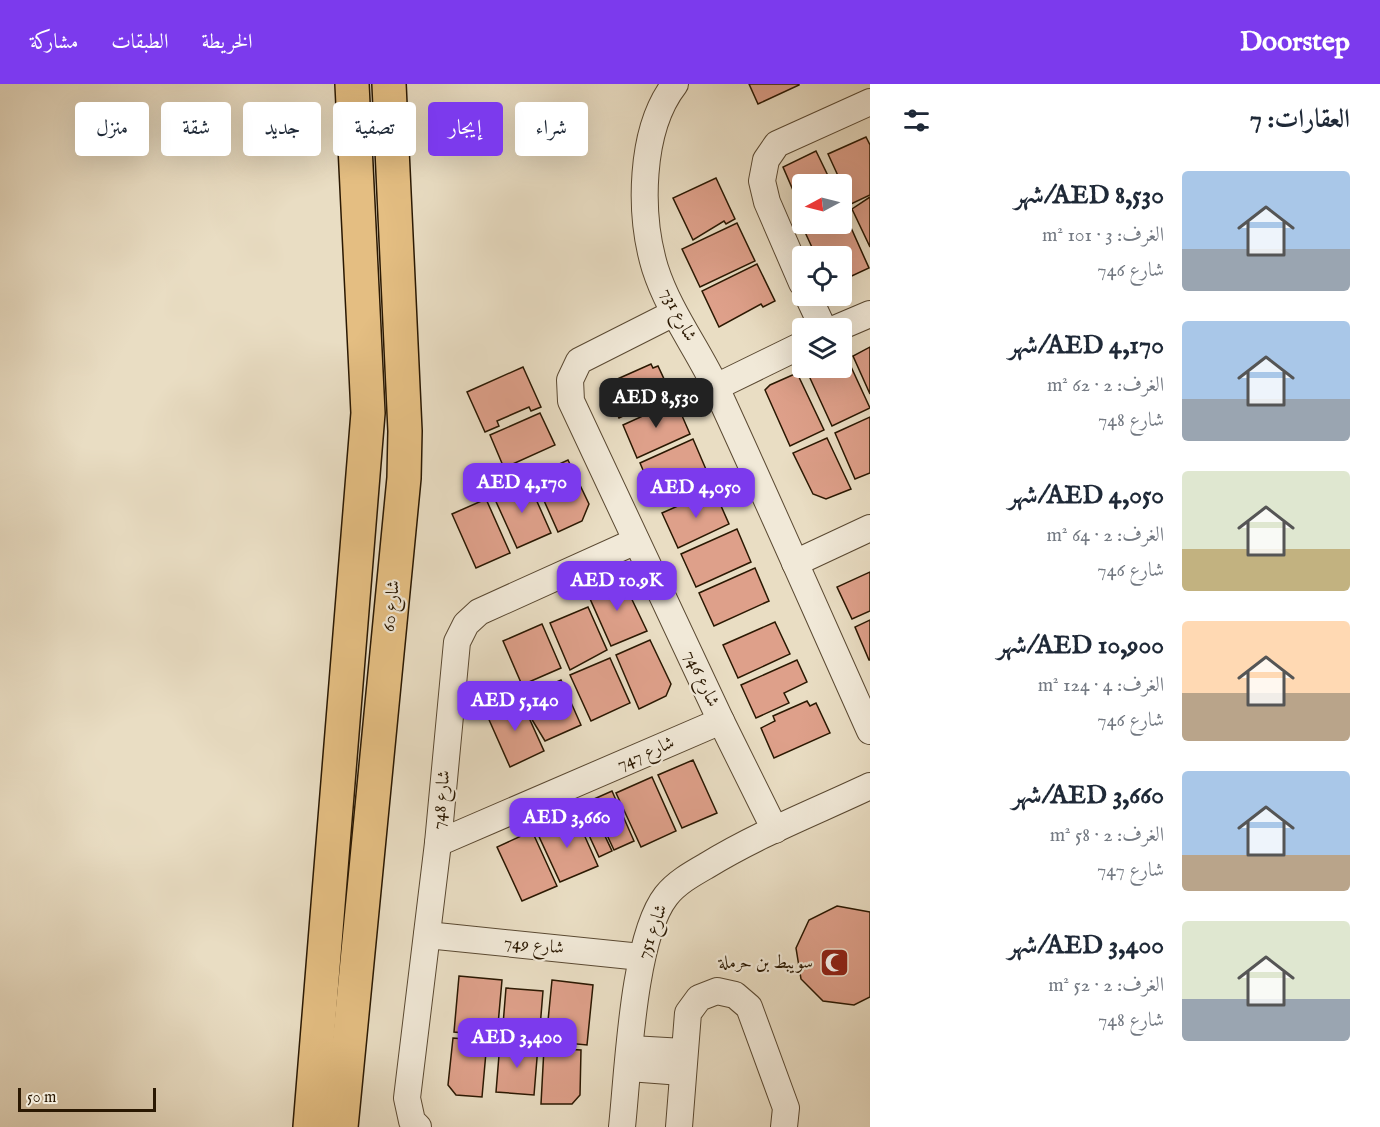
<!DOCTYPE html>
<html lang="ar">
<meta charset="utf-8">
<style>
:root{--surface:#fff;--page:#f6f6f7;--text:#1f2937;--muted:#747a83;--accent:#7c3aed}
body{margin:0;font-family:"IM FELL English",Amiri,serif;background:var(--page);color:var(--text);direction:rtl;height:100vh;display:flex;flex-direction:column;font-size:22px;white-space:nowrap}
*{box-sizing:border-box;margin:0}
p{font-size:20px;color:var(--muted)}
.icon{flex:none;width:33px;height:33px;fill:none;stroke:currentColor;stroke-width:2;stroke-linecap:round;stroke-linejoin:round}
.map{position:relative;flex:1;overflow:hidden;direction:ltr}
.panel{display:flex;flex-direction:column;background:var(--surface);width:510px}
.panel>*{flex:none}
.top-card{position:absolute;left:18px;top:18px;width:570px;height:54px;direction:rtl;display:flex;gap:12px}
.needle{width:39px;rotate:263deg}
.fabs{position:absolute;left:792px;top:90px;display:grid;gap:12px}
.fabs a{display:grid;place-items:center;width:60px;height:60px;border-radius:6px;background:var(--surface);box-shadow:0 6px 24px #0002;font-size:30px}
.scale{position:absolute;left:18px;bottom:15px;width:138px;box-sizing:border-box;padding-left:6px;border:3px solid #2a1802;border-top:0;font-size:16px;line-height:21px;white-space:nowrap;color:#2a1802;-webkit-text-stroke:4px #f1e9d8;paint-order:stroke}
.price{position:absolute;translate:-50% -51px;padding:0 14px;border-radius:12px;background:var(--accent);color:#fff;font-size:20px;line-height:39px;filter:drop-shadow(0 2px 3px #0008)}
.price::after{content:'';position:absolute;left:50%;top:36px;width:18px;height:14px;margin-left:-9px;background:inherit;clip-path:polygon(0 0,100% 0,50% 100%)}
.price.active{background:#222;color:#fff}
ul{padding:0;list-style:none}
li{display:flex;align-items:center;gap:18px;height:150px;padding:0 30px}
li span{display:grid;place-items:center;flex:none;width:168px;height:120px;border-radius:6px;color:#555}
li>.icon{margin-inline-start:auto}
span .icon{width:72px;height:72px;fill:#fffc;stroke-width:1}
li b{font-size:26px}
h2{display:flex;justify-content:space-between;align-items:center;height:72px;padding:0 30px;font-size:26px}
.chip{padding:0 21px;border-radius:6px;background:var(--surface);box-shadow:0 6px 24px #0002;font-size:21px;line-height:54px}
.chip.active{background:var(--accent);color:#fff}
header{display:flex;align-items:center;gap:36px;box-sizing:border-box;height:84px;padding:0 30px;background:var(--accent);color:#fff}
header strong{font-size:28px}
nav{display:flex;gap:33px;margin-inline-start:auto;font-size:21px}
main{display:flex;flex:1;min-height:0}
.map>svg:first-child{display:block}
.building{fill:#dea08a;stroke:#2a1802;stroke-width:1.5}
.lines{fill:none;stroke-linecap:round;stroke-linejoin:round}
.minor-casing{stroke:#5a4932;stroke-width:28}
.major-casing{stroke:#2a1802;stroke-width:36}
.minor{stroke:#f1e9d8;stroke-width:26}
.major{stroke:#e4be82;stroke-width:33}
.labels{text-anchor:middle;dominant-baseline:central;stroke-width:4.5;stroke-linejoin:round;paint-order:stroke}
.street-label{font-size:18px;fill:#2a1802;stroke:#f1e9d8}
.poi-label{font-size:18px;fill:#2a1802;stroke:#f1e9d8;text-anchor:end}
</style>
<header>
<strong>Doorstep</strong>
<nav><a>الخريطة</a><a>الطبقات</a><a>مشاركة</a></nav>
</header>
<main>
<section class="panel">
<h2>العقارات: 7<svg class="icon" aria-label="filters" viewBox="0 0 24 24"><path d="M4 7h16M4 17h16"/><circle cx="9" cy="7" r="2"/><circle cx="15" cy="17" r="2"/></svg></h2>
<ul>
<li><span style="background:linear-gradient(#a9c7e8 65%,#9aa5b1 0)"><svg class="icon" aria-label="home" viewBox="0 0 24 24"><path d="M3 11l9-7 9 7M6 9v11h12V9"/></svg></span><div><b>AED 8,530/شهر</b><p>الغرف: 3 · 101 m²</p><p>شارع 746</p></div></li>
<li><span style="background:linear-gradient(#a9c7e8 65%,#9aa5b1 0)"><svg class="icon" aria-label="home" viewBox="0 0 24 24"><path d="M3 11l9-7 9 7M6 9v11h12V9"/></svg></span><div><b>AED 4,170/شهر</b><p>الغرف: 2 · 62 m²</p><p>شارع 748</p></div></li>
<li><span style="background:linear-gradient(#dfe7d0 65%,#c2b280 0)"><svg class="icon" aria-label="home" viewBox="0 0 24 24"><path d="M3 11l9-7 9 7M6 9v11h12V9"/></svg></span><div><b>AED 4,050/شهر</b><p>الغرف: 2 · 64 m²</p><p>شارع 746</p></div></li>
<li><span style="background:linear-gradient(#ffd9b3 60%,#b9a48a 0)"><svg class="icon" aria-label="home" viewBox="0 0 24 24"><path d="M3 11l9-7 9 7M6 9v11h12V9"/></svg></span><div><b>AED 10,900/شهر</b><p>الغرف: 4 · 124 m²</p><p>شارع 746</p></div></li>
<li><span style="background:linear-gradient(#a9c7e8 70%,#b9a48a 0)"><svg class="icon" aria-label="home" viewBox="0 0 24 24"><path d="M3 11l9-7 9 7M6 9v11h12V9"/></svg></span><div><b>AED 3,660/شهر</b><p>الغرف: 2 · 58 m²</p><p>شارع 747</p></div></li>
<li><span style="background:linear-gradient(#dfe7d0 65%,#9aa5b1 0)"><svg class="icon" aria-label="home" viewBox="0 0 24 24"><path d="M3 11l9-7 9 7M6 9v11h12V9"/></svg></span><div><b>AED 3,400/شهر</b><p>الغرف: 2 · 52 m²</p><p>شارع 748</p></div></li>
</ul>
</section>
<div class="map">
<svg width="870" height="1043" viewBox="0 0 870 1043">
<rect width="100%" height="100%" fill="#e9ddc3"/>
<filter id="stains"><feTurbulence type="fractalNoise" baseFrequency=".00333" numOctaves="4"/><feColorMatrix values="0 0 0 0 .2 0 0 0 0 .09 0 0 0 0 .02 0 0 0 .5 -.17"/></filter>
<radialGradient id="worn" r=".72"><stop offset=".6" stop-color="#630" stop-opacity="0"/><stop offset="1" stop-color="#630" stop-opacity=".3"/></radialGradient>
<g class="building">
<path d="M749 0H799V1L758 20Z"/>
<path d="M866 53 870 61V111L851 120 828 70Z"/>
<path d="M816 67 832 100H802V127L783 83Z"/>
<path d="M716 94 735 135 726 140 724 137 693 156 673 114Z"/>
<path d="M870 113V163L852 125Z"/>
<path d="M844 128 869 184 843 196 842 172H816L804 146 818 140H842Z"/>
<path d="M737 139 755 177 700 203 682 165Z"/>
<path d="M757 180 775 217 763 223 761 220 719 243 702 207Z"/>
<path d="M870 263V310L853 272Z"/>
<path d="M847 274 870 324 832 342 809 292 827 284H842V277Z"/>
<path d="M651 280 653 284 658 282 671 310 619 334 604 301Z"/>
<path d="M523 283 541 323 531 327 529 323 497 337 499 342 485 348 467 308Z"/>
<path d="M797 289 824 346 790 362 765 306 770 301Z"/>
<path d="M676 318 690 350 637 374 623 341 643 332 641 328 659 320 662 324Z"/>
<path d="M540 329 555 361 504 384 490 351Z"/>
<path d="M870 333V389L855 395 835 349Z"/>
<path d="M827 354 851 405 826 415 813 410 793 369Z"/>
<path d="M693 355 708 390 655 414 640 379Z"/>
<path d="M568 376 589 420 582 437 558 448 533 392Z"/>
<path d="M527 395 551 449 517 464 493 411Z"/>
<path d="M714 406 729 440 678 464 662 429Z"/>
<path d="M486 415 510 469 476 484 452 430Z"/>
<path d="M737 445 751 478 696 503 681 470Z"/>
<path d="M755 484 769 517 714 542 699 509Z"/>
<path d="M870 488V527L852 535 837 503Z"/>
<path d="M611 497 626 503 647 547 611 562 587 508Z"/>
<path d="M588 523 607 566 570 586 550 539Z"/>
<path d="M870 536V576H869L855 543Z"/>
<path d="M775 538 790 570 738 594 723 561Z"/>
<path d="M542 540 561 584 522 601 503 557Z"/>
<path d="M650 556 671 600 666 612 639 625 616 571Z"/>
<path d="M610 574 630 619 591 637 570 591Z"/>
<path d="M797 576 807 598 784 609 789 619 756 634 741 601Z"/>
<path d="M561 596 581 641 545 657 531 634 534 632 525 612Z"/>
<path d="M520 614 544 667 510 683 486 629Z"/>
<path d="M807 617 810 622 816 619 830 649 774 674 761 644 775 637 773 632Z"/>
<path d="M693 676 717 729 682 744 658 691Z"/>
<path d="M652 693 676 747 641 763 616 709Z"/>
<path d="M612 707 634 757 614 766 607 751 605 752 612 767 599 773 576 723Z"/>
<path d="M567 732 571 741 578 737 598 782 560 798 536 746Z"/>
<path d="M532 747 557 802 522 817 497 763Z"/>
<path d="M837 822 870 828V913L854 921 823 917 801 895 796 864 809 836Z"/>
<path d="M459 892 502 896 497 952 454 948Z"/>
<path d="M552 896 593 901 587 961 546 957Z"/>
<path d="M506 904 543 907 539 956 502 953Z"/>
<path d="M453 954 487 957 482 1013 456 1011 448 1001Z"/>
<path d="M500 959 538 962 534 1011 496 1008Z"/>
<path d="M544 964 581 966 580 1011 572 1020H541Z"/>
</g>
<g class="lines">
<defs>
<g id="minor">
<path d="M675 0C639 46 639 131 655 184 669 228 698 265 717 306 769 419 819 533 870 647"/>
<path d="M802 199 767 118 762 97 766 76 777 60 870 18"/>
<path d="M808 212 823 244"/>
<path d="M674 229 579 277 570 296 571 317 721 637 775 746"/>
<path d="M837 244 870 230"/>
<path d="M716 303 802 261"/>
<path d="M795 479 870 444"/>
<path d="M438 759 721 637"/>
<path d="M427 851 641 873"/>
<path d="M631 965 684 968"/>
<path d="M629 984 682 988"/>
<path d="M418 1043 412 1037 407 1014 438 759 457 558 466 540 479 528 636 457"/>
<path d="M622 1043C628 987 633 854 666 812 676 799 692 790 706 782 758 750 815 728 870 702"/>
<path d="M679 1043 688 929 699 914 717 907 735 911 749 923 786 1024 784 1043"/>
</g>
<g id="major">
<path d="M310 1043 368 329 352 0"/>
<path d="M341 1043 404 394 405 347 389 0"/>
</g>
</defs>
<use href="#minor" class="minor-casing"/>
<use href="#major" class="major-casing"/>
<use href="#minor" class="minor"/>
<use href="#major" class="major"/>
</g>
<defs>
<symbol id="mosque-square" viewBox="-11 -11 22 22"><rect x="-9" y="-9" width="18" height="18" rx="4" fill="#8f2418" stroke="#f1e9d8"/><path d="M3.5-4.9A6 6 0 1 0 3.5 4.9A5 5 0 1 1 3.5-4.9Z" fill="#fff"/></symbol>
</defs>
<g fill-rule="evenodd">
<use href="#mosque-square" x="818" y="862" width="33" height="33"/>
</g>
<g class="labels">
<g class="street-label">
<text transform="translate(678 231) rotate(63)">شارع 731</text>
<text transform="translate(392 522) rotate(-84)">شارع 60</text>
<text transform="translate(701 595) rotate(65)">شارع 746</text>
<text transform="translate(646 670) rotate(-23)">شارع 747</text>
<text transform="translate(442 716) rotate(-84)">شارع 748</text>
<text transform="translate(653 848) rotate(-70)">شارع 751</text>
<text transform="translate(534 862) rotate(6)">شارع 749</text>
</g>
<g class="poi-label">
<text x="813" y="879">سويبط بن حرملة</text>
</g>
</g>
<rect width="100%" height="100%" filter="url(#stains)"/>
<rect width="100%" height="100%" fill="url(#worn)"/>
</svg>
<div class="fabs">
<a><svg class="needle" viewBox="-14 -14 28 28"><path d="M0-13l5 13h-10z" fill="#e53935"/><path d="M0 13l5-13h-10z" fill="#747a83"/></svg></a>
<a><svg class="icon" aria-label="locate" viewBox="0 0 24 24"><circle cx="12" cy="12" r="6"/><path d="M12 2v4M12 18v4M2 12h4M18 12h4"/></svg></a>
<a><svg class="icon" aria-label="layers" viewBox="0 0 24 24"><path d="M12 4l9 5-9 5-9-5zM3 14l9 5 9-5"/></svg></a>
</div>
<div class="scale">50 m</div>
<b class="price active" style="left:656px;top:345px">AED 8,530</b>
<b class="price" style="left:522px;top:430px">AED 4,170</b>
<b class="price" style="left:696px;top:435px">AED 4,050</b>
<b class="price" style="left:617px;top:528px">AED 10.9K</b>
<b class="price" style="left:515px;top:648px">AED 5,140</b>
<b class="price" style="left:567px;top:765px">AED 3,660</b>
<b class="price" style="left:517px;top:985px">AED 3,400</b>
<div class="top-card">
<a class="chip">شراء</a>
<a class="chip active">إيجار</a>
<a class="chip">تصفية</a>
<a class="chip">جديد</a>
<a class="chip">شقة</a>
<a class="chip">منزل</a>
</div>
</div>
</main>
